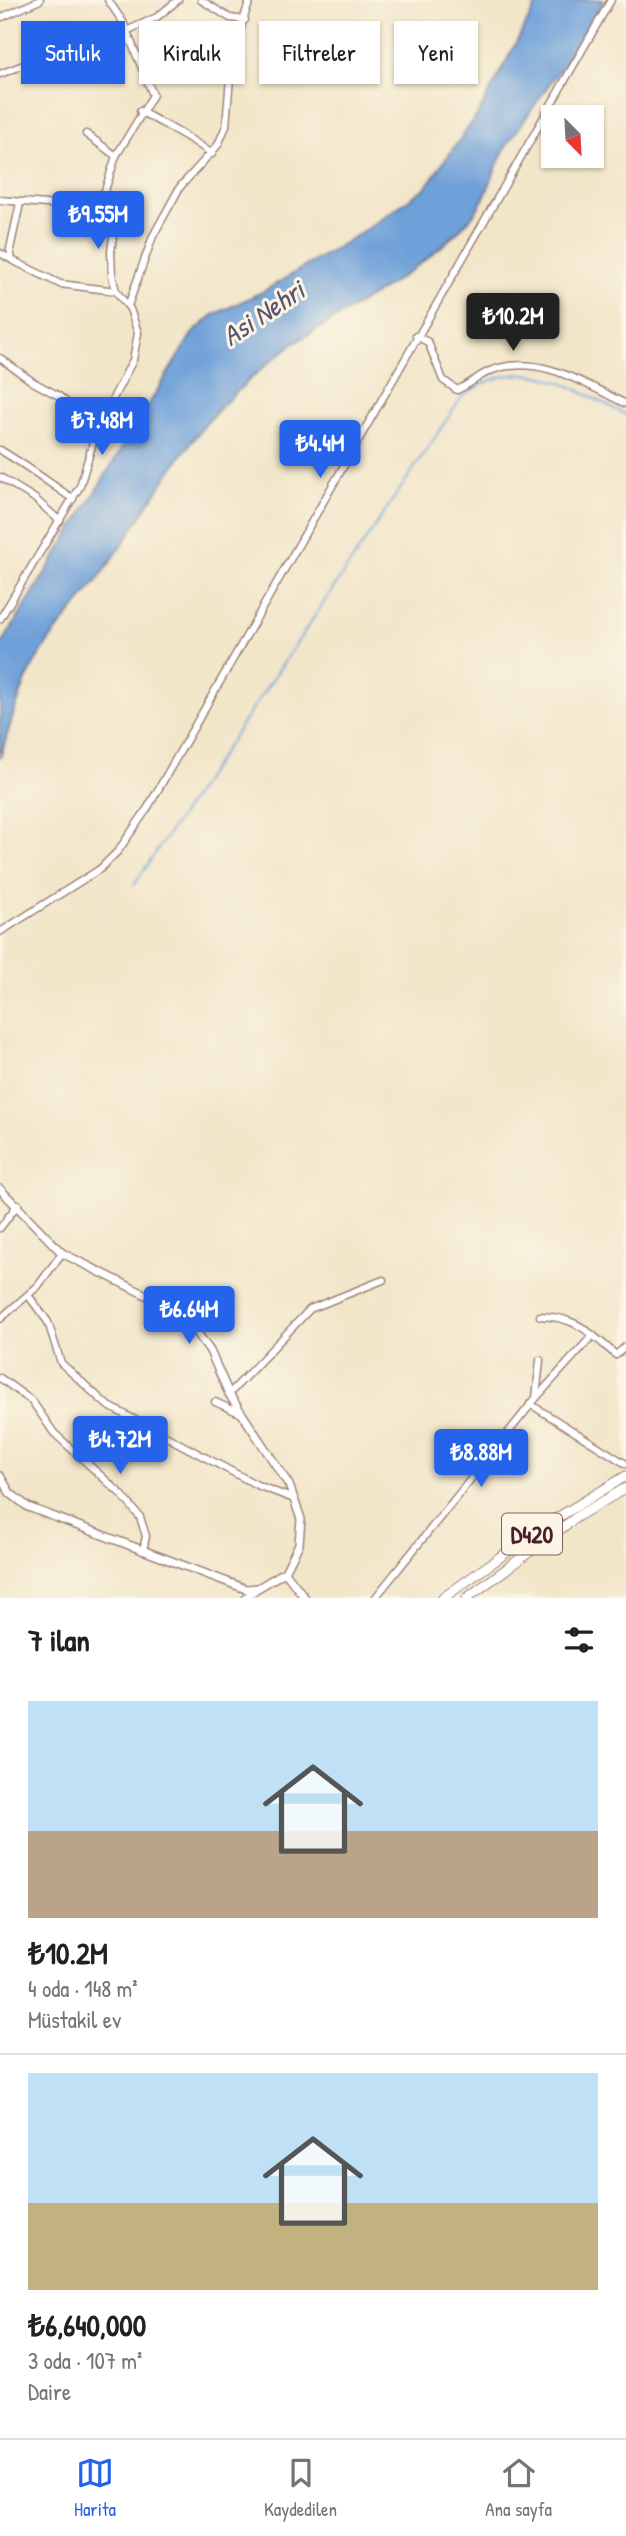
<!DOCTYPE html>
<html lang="tr">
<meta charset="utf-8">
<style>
:root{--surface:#fff;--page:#f6f6f6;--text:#202124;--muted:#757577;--line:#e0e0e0;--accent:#2563eb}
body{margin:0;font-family:"Patrick Hand",sans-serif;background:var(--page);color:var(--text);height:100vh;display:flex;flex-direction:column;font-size:26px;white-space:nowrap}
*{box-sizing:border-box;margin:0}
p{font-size:23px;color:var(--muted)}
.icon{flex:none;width:38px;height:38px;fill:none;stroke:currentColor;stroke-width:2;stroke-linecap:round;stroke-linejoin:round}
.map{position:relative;height:1598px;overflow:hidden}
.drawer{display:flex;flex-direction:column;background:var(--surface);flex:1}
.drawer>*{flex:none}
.top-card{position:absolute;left:21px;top:21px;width:584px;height:63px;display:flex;gap:14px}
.needle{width:46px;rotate:156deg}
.controls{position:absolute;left:541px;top:105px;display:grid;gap:14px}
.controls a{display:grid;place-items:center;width:63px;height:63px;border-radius:0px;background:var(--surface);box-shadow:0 2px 5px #0004;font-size:35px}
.price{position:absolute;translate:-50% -60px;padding:0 16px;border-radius:7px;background:var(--accent);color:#fff;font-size:23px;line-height:46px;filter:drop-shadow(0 2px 4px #0008)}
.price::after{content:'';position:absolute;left:50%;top:42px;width:21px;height:16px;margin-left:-10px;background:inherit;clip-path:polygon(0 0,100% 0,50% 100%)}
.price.current{background:#222;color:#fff}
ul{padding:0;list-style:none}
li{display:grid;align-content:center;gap:14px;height:371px;padding:0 28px}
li+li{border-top:2px solid var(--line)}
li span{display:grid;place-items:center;height:217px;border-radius:0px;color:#555}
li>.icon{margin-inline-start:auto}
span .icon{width:126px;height:126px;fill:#fffc;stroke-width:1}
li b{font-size:30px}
h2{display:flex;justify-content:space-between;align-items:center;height:84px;padding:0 28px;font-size:30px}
.pill{padding:0 24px;border-radius:0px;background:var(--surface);box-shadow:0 2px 5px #0004;font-size:24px;line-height:63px}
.pill.current{background:var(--accent);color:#fff}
.dock{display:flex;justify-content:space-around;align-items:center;height:98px;border-top:2px solid var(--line);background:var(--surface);font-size:19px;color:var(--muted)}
.dock a{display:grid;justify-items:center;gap:4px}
.dock .current{color:var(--accent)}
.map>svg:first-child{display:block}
.water{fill:#6ea0d9;stroke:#5c6082;stroke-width:2}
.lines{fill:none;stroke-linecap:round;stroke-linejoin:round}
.stream{stroke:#6ea0d9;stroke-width:2}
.minor-casing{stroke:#9e827a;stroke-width:9}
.tertiary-casing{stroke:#9e827a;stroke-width:10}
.primary-casing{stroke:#9e827a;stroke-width:11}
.minor{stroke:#fff;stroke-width:6}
.tertiary{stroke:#fff;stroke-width:7}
.primary{stroke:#fff;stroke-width:9}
.labels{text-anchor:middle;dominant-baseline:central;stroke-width:6;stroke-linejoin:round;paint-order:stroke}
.shield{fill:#fcf5e5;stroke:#7f5f63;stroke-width:2}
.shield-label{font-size:24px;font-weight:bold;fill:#4a1f2b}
.water-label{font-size:28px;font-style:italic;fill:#585371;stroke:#fcf5e5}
</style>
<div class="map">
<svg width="626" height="1598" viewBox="0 0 626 1598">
<rect width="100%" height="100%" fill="#fcf5e5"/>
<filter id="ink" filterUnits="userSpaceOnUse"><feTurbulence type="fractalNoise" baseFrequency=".0143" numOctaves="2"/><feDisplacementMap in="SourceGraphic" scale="14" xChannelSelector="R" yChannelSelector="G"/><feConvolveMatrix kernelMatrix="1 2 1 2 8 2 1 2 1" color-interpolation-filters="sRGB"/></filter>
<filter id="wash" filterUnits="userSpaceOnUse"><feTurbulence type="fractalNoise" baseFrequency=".00686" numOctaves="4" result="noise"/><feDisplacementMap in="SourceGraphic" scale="28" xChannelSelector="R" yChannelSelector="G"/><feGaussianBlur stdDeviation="1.57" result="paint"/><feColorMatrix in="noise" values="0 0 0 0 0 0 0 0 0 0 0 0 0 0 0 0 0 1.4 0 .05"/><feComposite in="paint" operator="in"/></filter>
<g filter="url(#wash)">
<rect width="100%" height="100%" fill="#f2e6c9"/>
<path class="water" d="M539 0H604L583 36 507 145C492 170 489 198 469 220 422 271 359 303 301 339 277 354 253 376 232 396 180 445 143 518 101 575 79 606 49 635 32 668 18 695 9 729 0 758V647L192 334 213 315 262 292 361 233 425 188 478 114Z"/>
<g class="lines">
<path class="stream" d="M134 885 462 397C525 350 567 386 626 415"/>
</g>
</g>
<g filter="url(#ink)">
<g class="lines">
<defs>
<g id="minor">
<path d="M201 0 230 18 245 20"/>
<path d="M0 18 40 0"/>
<path d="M0 74 42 58 91 47 157 17 178 0"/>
<path d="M140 111C166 126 189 136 212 154"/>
<path d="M86 134 116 156"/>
<path d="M0 200 92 208 101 203 116 156 153 95 123 22 108 0"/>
<path d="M20 203 10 249 12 260 60 284 116 291"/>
<path d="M0 253 12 260"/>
<path d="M128 306 153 236 180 187 218 145 226 126 232 53 250 0"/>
<path d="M416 336 428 342 443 380 457 390C469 385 478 376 490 371 538 352 585 384 626 404"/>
<path d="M0 358 33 382 59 396 97 429"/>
<path d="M0 450C26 465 48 482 73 499"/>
<path d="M0 477 34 498 60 521"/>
<path d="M0 619 80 486 97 429 133 360 138 333 130 309 116 291 112 275 111 251 116 215 101 203"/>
<path d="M0 932 100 869 118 851 147 809 611 0"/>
<path d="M0 1228 18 1204"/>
<path d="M28 1295 48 1322 61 1363 107 1405 257 1485 294 1499"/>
<path d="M540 1316C577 1317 589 1332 616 1355L626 1346"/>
<path d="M0 1319 38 1286 62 1253"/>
<path d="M0 1378 32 1401 54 1433 122 1495 140 1517 146 1536 143 1551"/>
<path d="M229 1394 310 1309 383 1280"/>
<path d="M536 1398 593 1335"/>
<path d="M215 1402 242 1414"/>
<path d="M530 1404 626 1464"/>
<path d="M245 1598 258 1588"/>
<path d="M375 1598 536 1398 540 1360"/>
</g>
<g id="tertiary">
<path d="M0 1189 62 1253 174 1309 193 1327 210 1351 229 1394 289 1485 301 1519 299 1544 285 1572 258 1588 246 1589 28 1507 10 1493 0 1476"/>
<path d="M285 1572 305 1598"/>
</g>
<g id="primary">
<path d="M443 1598 542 1527 626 1476"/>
<path d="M467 1598 578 1516 626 1488"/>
</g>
</defs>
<use href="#minor" class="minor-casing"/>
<use href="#tertiary" class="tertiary-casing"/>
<use href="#primary" class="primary-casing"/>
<use href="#minor" class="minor"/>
<use href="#tertiary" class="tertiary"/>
<use href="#primary" class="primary"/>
</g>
</g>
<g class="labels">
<rect class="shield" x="502" y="1513.5" width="60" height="41" rx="5"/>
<g class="shield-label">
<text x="532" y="1534">D420</text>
</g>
<g class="water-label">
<text transform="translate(263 313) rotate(-34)">Asi Nehri</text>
</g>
</g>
</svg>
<div class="controls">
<a><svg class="needle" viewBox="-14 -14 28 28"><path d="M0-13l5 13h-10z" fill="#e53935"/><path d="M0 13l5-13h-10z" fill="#757577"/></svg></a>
</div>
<b class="price" style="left:98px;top:251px">₺9.55M</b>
<b class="price current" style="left:513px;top:353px">₺10.2M</b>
<b class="price" style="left:102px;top:457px">₺7.48M</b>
<b class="price" style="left:320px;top:480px">₺4.4M</b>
<b class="price" style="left:189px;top:1346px">₺6.64M</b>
<b class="price" style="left:120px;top:1476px">₺4.72M</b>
<b class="price" style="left:481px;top:1489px">₺8.88M</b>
<div class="top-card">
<a class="pill current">Satılık</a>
<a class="pill">Kiralık</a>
<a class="pill">Filtreler</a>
<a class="pill">Yeni</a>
</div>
</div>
<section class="drawer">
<h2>7 ilan<svg class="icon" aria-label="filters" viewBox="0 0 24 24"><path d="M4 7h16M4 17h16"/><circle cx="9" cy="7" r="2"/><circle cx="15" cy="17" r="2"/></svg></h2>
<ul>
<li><span style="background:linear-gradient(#bfe0f5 60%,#b9a48a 0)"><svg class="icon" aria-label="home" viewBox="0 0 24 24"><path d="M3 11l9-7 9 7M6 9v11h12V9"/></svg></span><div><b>₺10.2M</b><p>4 oda · 148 m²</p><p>Müstakil ev</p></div></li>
<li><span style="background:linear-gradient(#bfe0f5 60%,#c2b280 0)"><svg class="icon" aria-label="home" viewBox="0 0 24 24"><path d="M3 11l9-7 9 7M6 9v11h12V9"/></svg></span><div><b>₺6,640,000</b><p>3 oda · 107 m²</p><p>Daire</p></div></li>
</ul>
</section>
<nav class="dock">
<a class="current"><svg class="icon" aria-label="map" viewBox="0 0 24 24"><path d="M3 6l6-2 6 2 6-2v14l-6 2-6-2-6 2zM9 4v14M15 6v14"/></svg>Harita</a>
<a><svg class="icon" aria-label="saved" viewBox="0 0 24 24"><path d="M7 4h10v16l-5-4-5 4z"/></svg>Kaydedilen</a>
<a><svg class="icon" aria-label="home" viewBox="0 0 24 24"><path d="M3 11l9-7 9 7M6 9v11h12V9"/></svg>Ana sayfa</a>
</nav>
